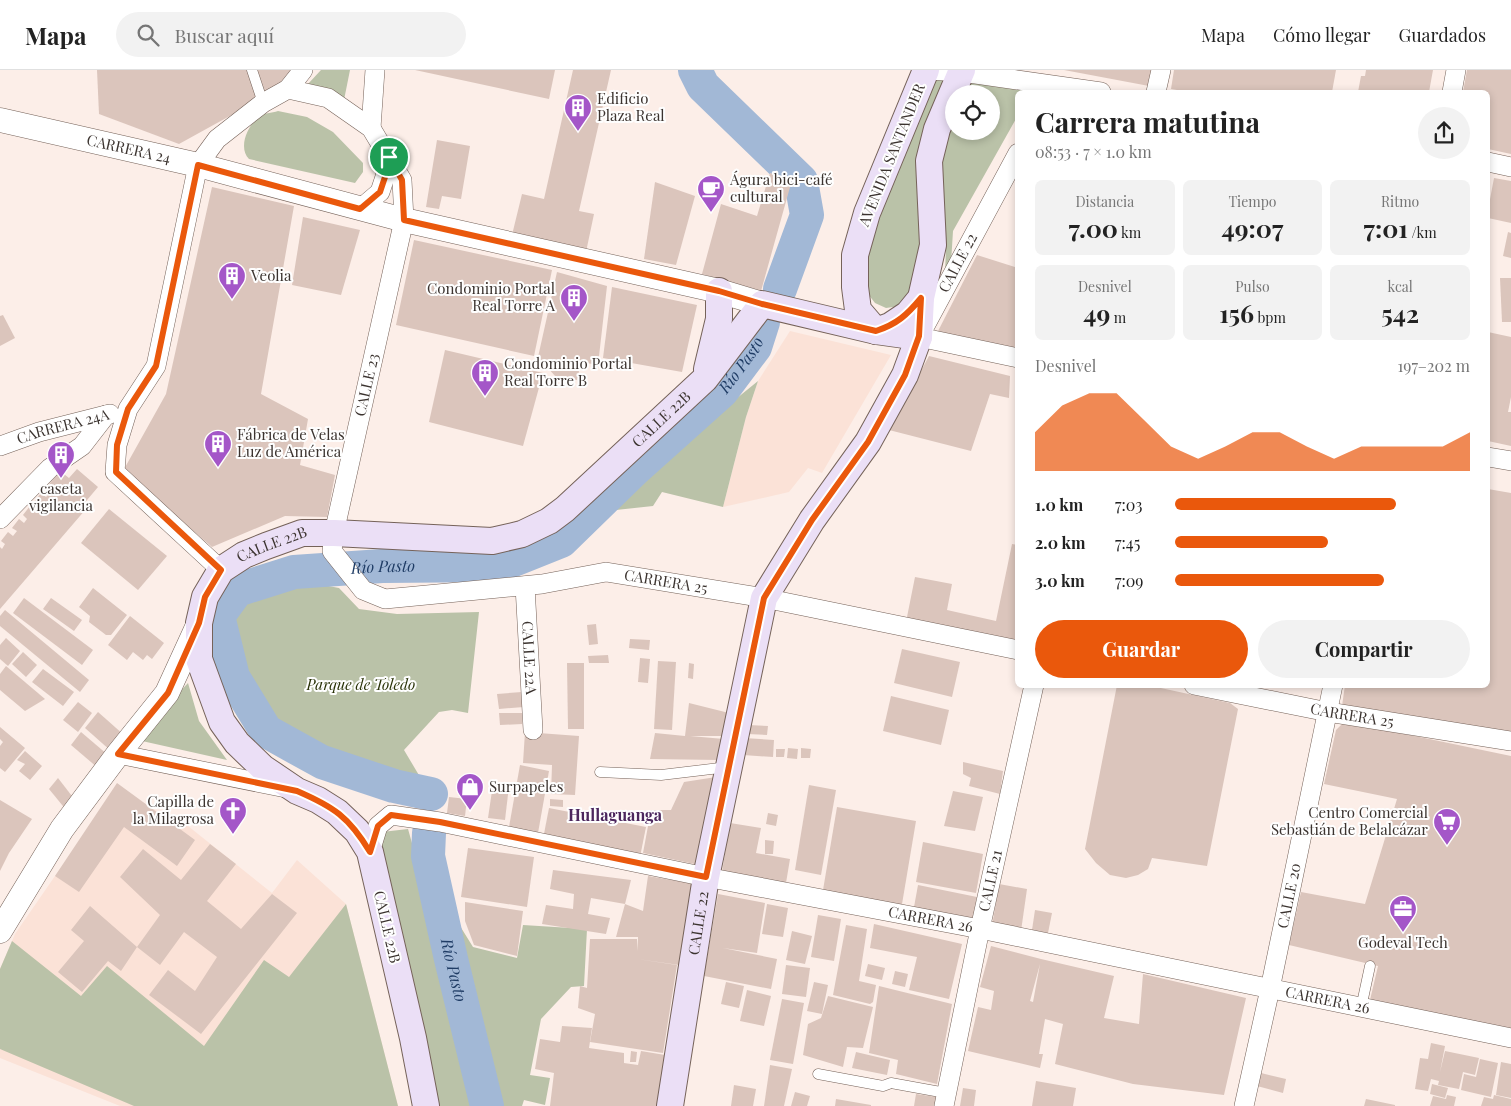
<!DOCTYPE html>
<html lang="es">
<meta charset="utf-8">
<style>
body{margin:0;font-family:"Playfair Display",serif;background:#f2f2f2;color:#222;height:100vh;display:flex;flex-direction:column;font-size:19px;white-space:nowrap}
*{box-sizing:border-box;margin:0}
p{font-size:16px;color:#767676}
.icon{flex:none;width:28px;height:28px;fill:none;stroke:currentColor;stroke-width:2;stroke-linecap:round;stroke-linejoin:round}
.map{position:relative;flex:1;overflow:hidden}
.side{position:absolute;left:1015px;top:20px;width:475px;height:598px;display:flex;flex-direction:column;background:#fff;border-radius:8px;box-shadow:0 2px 8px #0003}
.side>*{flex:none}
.fabs{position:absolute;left:945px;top:15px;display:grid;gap:10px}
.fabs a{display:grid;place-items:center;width:55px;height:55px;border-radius:50%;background:#fff;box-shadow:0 2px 8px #0003;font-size:25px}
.pin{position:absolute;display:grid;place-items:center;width:42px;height:42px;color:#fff;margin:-21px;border:2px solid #fff;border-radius:50%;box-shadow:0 1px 5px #0007}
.round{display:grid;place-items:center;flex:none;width:52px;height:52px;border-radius:26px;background:#f2f2f2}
.overview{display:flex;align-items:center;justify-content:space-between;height:85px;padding:0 20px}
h1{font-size:28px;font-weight:700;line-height:38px}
.metrics{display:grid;grid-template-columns:repeat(3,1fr);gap:8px;height:85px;padding:5px 20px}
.metrics div{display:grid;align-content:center;border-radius:8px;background:#f2f2f2;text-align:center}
.metrics b{font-size:25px;font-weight:700}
.metrics small{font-size:14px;font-weight:400}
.metrics p{font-size:14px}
.chart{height:140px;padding:10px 20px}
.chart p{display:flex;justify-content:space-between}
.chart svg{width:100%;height:90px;margin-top:5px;fill:#ea580c;opacity:.7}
.button{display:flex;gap:10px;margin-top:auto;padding:10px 20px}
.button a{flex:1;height:58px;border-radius:30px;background:#ea580c;color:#fff;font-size:20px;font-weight:700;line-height:58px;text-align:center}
.button a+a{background:#f2f2f2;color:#222}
ul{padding:0 20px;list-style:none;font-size:16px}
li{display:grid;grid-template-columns:80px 60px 1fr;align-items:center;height:38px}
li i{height:12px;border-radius:6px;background:#ea580c}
header{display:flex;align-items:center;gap:30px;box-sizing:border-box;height:70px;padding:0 25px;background:#fff;border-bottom:1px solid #e0e0e0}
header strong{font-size:24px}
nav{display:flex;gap:28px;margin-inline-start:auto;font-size:18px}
.search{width:350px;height:45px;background:#f2f2f2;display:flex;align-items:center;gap:12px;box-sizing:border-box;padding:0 18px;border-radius:28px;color:#767676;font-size:19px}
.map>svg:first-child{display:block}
.built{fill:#fbe2d7}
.green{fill:#bac2a8}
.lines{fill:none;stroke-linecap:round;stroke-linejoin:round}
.river{stroke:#a2b8d6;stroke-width:34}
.building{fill:#dbc5bc;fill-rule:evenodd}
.service-casing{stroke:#756259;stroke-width:11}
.minor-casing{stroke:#756259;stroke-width:20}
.tertiary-casing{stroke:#756259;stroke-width:25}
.secondary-casing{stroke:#756259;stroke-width:28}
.service{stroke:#fff;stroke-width:10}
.minor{stroke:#fff;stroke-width:19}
.tertiary{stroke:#fff;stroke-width:24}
.secondary{stroke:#ebdff6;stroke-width:26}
.route-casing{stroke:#fff;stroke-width:10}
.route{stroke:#ea580c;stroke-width:6}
.labels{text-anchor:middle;stroke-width:4;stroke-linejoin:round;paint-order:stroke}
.poi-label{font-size:15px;fill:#3b332f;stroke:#fefefe;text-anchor:start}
.street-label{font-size:15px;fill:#3b332f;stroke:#fefefe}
.park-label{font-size:15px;font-style:italic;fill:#283106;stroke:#fefefe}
.water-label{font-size:16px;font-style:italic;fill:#1f3c65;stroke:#fefefe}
.neighbourhood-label{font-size:16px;font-weight:bold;fill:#4c275e;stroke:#fefefe}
</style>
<header>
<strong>Mapa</strong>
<div class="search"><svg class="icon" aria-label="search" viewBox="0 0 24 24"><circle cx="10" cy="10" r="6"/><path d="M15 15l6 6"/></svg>Buscar aquí</div>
<nav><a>Mapa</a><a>Cómo llegar</a><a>Guardados</a></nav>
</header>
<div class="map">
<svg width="1511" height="1036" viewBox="0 0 1511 1036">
<rect width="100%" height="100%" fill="#fceee8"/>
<g class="built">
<path d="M790,261L891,285L822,403L808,398L789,422L723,437L746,347L758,311Z"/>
<path d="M116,721L188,756L272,823L297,790L346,834L398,1036H120L0,988V899L15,864L55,806Z"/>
</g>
<g class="green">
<path d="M321,0H350L344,30L326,18L308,14Z"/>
<path d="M949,6L919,209L900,236L886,238L875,233L865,220L864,205L870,175L930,7Z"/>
<path d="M966,8L1043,22H1018L1017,47L953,161L951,193L945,203L946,179L938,92L954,40V61H991V24H960Z"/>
<path d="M278,41L307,47L333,62L363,93V102L355,113L249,89C238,78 247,56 259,47C263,43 272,43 278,41Z"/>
<path d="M758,311L746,347L723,437L662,422L653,436L616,440L699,359Z"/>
<path d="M318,514L339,518L359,539L397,544L479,542L468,643L452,640L439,642L404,680L423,712L411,715L353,696L303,670L270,649L249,621L236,584L230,551L241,532L280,516Z"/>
<path d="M188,613L199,651L227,690L142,671L160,643Z"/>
<path d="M408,759L486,1036H435L377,771L382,762Z"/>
<path d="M346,834L398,1036H134L0,979V899L12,871L81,926L107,896L204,976L264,890L289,907Z"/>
<path d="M523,855L587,859L584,916L571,917L541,949L530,1005L550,1008L545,1035L524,1030L522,1036H501L490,1018L462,910L460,856L473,877L517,888Z"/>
</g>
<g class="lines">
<g class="river">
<path d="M695,0L703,16L801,111L807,145L780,219"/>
<path id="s1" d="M431,724L394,716L322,692L266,661L233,607L218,546L237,520L294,502L382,496L501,495L561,471L635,399L722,321L755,277L763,252"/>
<path id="s2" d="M429,763L428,786L451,889L487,1036"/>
</g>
</g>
<g class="building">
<path d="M97,0H295L284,16L179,74L99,44Z"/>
<path d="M415,0H555L549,29Z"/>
<path d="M573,0H611L579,141L594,144L586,182L512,165L522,124L544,129Z"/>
<path d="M1064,0H1152L1149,16Z"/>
<path d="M1174,0H1336L1332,22H1189L1171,19Z"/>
<path d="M1366,0H1433L1429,22H1358L1361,6H1365Z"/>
<path d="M1467,0H1511V84L1488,79V22H1463Z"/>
<path d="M437,70L470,76L461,129L442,126L439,139L426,137Z"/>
<path d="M770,103L792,110L761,221L702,204L721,134L757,146Z"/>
<path d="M1494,108L1511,111V153L1488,148V140Z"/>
<path d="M655,112L695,126L676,195L644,189Z"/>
<path d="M212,117L294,136L261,324L308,349L300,395L335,405L327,447L285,446L212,477L123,401L166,324Z"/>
<path d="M303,147L360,160L341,225L292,215Z"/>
<path d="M1508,162L1511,163V188L1503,186Z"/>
<path d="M414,170L552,200L534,286L396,255Z"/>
<path d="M977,185L1018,198V282L936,265Z"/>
<path d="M557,202L607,216L598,295L581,292L577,310L556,307L538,287Z"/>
<path d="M1500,208H1511V252H1502Z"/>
<path d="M612,217L697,235L682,302L603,288Z"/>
<path d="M3,245L15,268L0,276V246Z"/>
<path d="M1488,262L1511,267V327L1508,342H1511V376L1488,371Z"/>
<path d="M445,280L543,303L523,376L429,352Z"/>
<path d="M929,286L1010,306L1009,328L990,324L971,381L889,360Z"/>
<path d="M77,399L98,417L82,436L86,439L0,539V477L2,479L5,474L1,471L8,462L13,466L17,461L12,458L19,449L24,453L27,449L23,445L30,436L35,440L39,436L34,432L41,423L46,427L50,423L45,419L60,401L69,408Z"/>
<path d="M1488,419L1511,423V666L1342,636L1345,615H1488L1490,571L1488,570Z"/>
<path d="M109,439L167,486L138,520L81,473Z"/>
<path d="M1012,474L1018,475V574L906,552L915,507L952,514L947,540L996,551Z"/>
<path d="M93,518L127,545L111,565H106L89,552L90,546L79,537Z"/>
<path d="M24,528L93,580L82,595L13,543Z"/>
<path d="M51,528L82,550L74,561L43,539Z"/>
<path d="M5,540L89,610L80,622L0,556V546Z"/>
<path d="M130,546L164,573L152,589L147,585L143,590L133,582L127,590L108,575Z"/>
<path d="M596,554L598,574L589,575L587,555Z"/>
<path d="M6,568L20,581L8,596L0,589V575Z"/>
<path d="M630,569L650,570L649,580L629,578Z"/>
<path d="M902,579L960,592L952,627L894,613Z"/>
<path d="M23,582L37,595L26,607L12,594Z"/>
<path d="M608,585L609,593H589L588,586Z"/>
<path d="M640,588L650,589L648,613L638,612Z"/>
<path d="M658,591L676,592L672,660L654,659Z"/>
<path d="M567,593H584V659H568Z"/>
<path d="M689,593L694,594L693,609L688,608Z"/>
<path d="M6,596L45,629L25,641L0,620V604Z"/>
<path d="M43,599L74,622L63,636L32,612Z"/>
<path d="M1117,615H1147L1230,633L1238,639L1207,796L1152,788L1148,799L1138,805L1126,808L1110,805L1096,793L1085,779Z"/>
<path d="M522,622L524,637L499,639L497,624Z"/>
<path d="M891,626L949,640L941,675L883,661Z"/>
<path d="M78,632L92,643L78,662L63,650Z"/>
<path d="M689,633L729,643L724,666H690L724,669L719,690L650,689L655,663L685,666Z"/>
<path d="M98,642L124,665L111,681L85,658Z"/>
<path d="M499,643H522V654L500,655Z"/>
<path d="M1343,653L1410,665L1511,686V961L1370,930L1378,896L1289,875L1301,822L1365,834L1397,729L1324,714L1336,660Z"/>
<path d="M748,655L768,656L767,665L747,664Z"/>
<path d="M0,657L25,678L5,702L0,698V676L3,672L0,669Z"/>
<path d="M81,662L108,685L98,698L71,675Z"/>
<path d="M525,662L579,666L575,725L551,724L552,695L523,693Z"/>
<path d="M744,668L774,670L773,687L743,685Z"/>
<path d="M788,678L798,679L797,689L787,688Z"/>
<path d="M801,678L811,679L810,688H801Z"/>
<path d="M776,679H785L784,687H776Z"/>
<path d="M25,681L42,696L30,710L19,701L25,694L17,690Z"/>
<path d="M963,692L1003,701L1000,724L969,716L971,708L963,704Z"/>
<path d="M520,695L549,701L538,763L509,757Z"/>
<path d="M716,707L699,795L643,783L651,740H671L684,712Z"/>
<path d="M58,708L75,730L67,741L49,719Z"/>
<path d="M117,713L195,770L177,796L124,757L79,822L55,806Z"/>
<path d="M493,714L509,716L505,750L488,748Z"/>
<path d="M809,715L836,720L821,805L795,800Z"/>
<path d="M953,721L983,727L975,761L944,756Z"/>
<path d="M449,727L467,729L465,746L447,743Z"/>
<path d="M550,729L563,730V737L550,736Z"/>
<path d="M0,730L32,749L9,783L0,801Z"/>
<path d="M837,737L916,751L901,840L822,826Z"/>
<path d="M549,738L646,757L640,787L543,769Z"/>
<path d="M768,743L778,745L776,756L766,754Z"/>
<path d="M730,753L761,758L756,783L790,789L785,819L721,808Z"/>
<path d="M765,770L774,771L773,784H765Z"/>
<path d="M923,772L983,784L976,823L916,812Z"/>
<path d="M210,774L236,794L207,831L241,859L272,824L297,843L201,964L149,925L168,900L195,921L217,887L184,862L160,895L137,877L121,901L108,891L82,922L58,902L84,871L71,860L90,836L137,877L160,845L120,807L143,779L181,810Z"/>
<path d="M468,778L534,787L527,837L461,827Z"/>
<path d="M553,800L631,810L625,834L591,828L588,844L610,848L606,864L542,854L546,835L573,839L574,824L550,819Z"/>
<path d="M648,806L695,814L679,895L637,889L677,895L663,983L590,972L595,944L578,938L580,916L587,918L590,869H637L638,881V867H616L625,834L643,841Z"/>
<path d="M999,814L1027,819L1021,861L992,856Z"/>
<path d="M918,815L977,827L973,849L914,837Z"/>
<path d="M718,824L765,833L757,883L723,878L777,889L771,919L704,906Z"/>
<path d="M465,832L523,841L517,886L474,875L465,851Z"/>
<path d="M767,834L788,838L783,867L762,864Z"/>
<path d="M1035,840L1052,843L1048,863L1032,860Z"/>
<path d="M818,845L841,849L834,891L811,887Z"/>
<path d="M874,854L962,874L949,929L909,920L917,887L870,878Z"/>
<path d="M846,855L867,859L859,911L876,915L873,932L870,934L833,925Z"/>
<path d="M792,861L812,866L805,894L786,890Z"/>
<path d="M991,876L1041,889L1114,906L1104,948L1139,954L1143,904L1246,928L1224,1025L1133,1014L1055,994L1063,954L1045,949L1039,984H1043L1040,998L968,981L978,937L991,940L994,921L980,917ZM1040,894L1033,932L1030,931Z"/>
<path d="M868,894L885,898L882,910L865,906Z"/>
<path d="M786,895L810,898L806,927L782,924Z"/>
<path d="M895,901L908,904L905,917L892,914Z"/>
<path d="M726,912L744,916L739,938L721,934Z"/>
<path d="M814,912L828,915L822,944L807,941Z"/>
<path d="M879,916L952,934L937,1014L896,1004L898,990L869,983Z"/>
<path d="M747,920L771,926L764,956L740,951Z"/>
<path d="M828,926L873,937L863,978L847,977L843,997L803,985L808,954L821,948Z"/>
<path d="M782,929L804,933L793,994L770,990Z"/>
<path d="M562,956L592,958L589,978L624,983V993L638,995L641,981L665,985L657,1036H550L554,1003L535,999L540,969L560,972Z"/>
<path d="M1431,973L1445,976L1440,1002L1445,981L1479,988L1475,1005L1463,1002L1459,1019L1438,1015L1439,1011L1431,1009L1428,1021L1415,1019L1420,988L1428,989Z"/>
<path d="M631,981L637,982L636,992H630Z"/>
<path d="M856,982L890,990L887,1005L852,998Z"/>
<path d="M1480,989L1498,993L1491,1027L1461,1020L1464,1004L1476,1007Z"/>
<path d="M1501,992L1511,994V1028L1496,1025Z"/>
<path d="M770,995L792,999L784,1036H764Z"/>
<path d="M1261,1003L1286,1009L1283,1023L1257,1016Z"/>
<path d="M1036,1011L1076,1018L1073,1036H1032Z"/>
<path d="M1432,1014L1448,1018L1445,1028L1430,1024Z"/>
<path d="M734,1015L756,1019L753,1036H731Z"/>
<path d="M963,1018L976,1020L974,1036H960Z"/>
<path d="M795,1022L810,1026L807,1036H791Z"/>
<path d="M916,1024L937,1027L935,1036H914Z"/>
<path d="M1447,1025L1456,1027L1454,1036H1430L1433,1026L1446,1029Z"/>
<path d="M1494,1025L1511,1029V1036H1481L1484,1027L1493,1029Z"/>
<path d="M836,1029L871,1035V1036H835Z"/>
<path d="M1366,1029L1395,1035V1036H1364Z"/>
</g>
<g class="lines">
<defs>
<g id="service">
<path d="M252,0L263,33"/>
<path d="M600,702L661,705L728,697"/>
<path d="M1361,938L1370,896"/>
<path d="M818,1004L883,1016L891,1013L946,1023"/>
</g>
<g id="minor">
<path d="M928,0L962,2L1101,22"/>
<path d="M288,19L303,0"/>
<path d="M1156,22L1161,0"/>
<path d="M1452,22L1456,0"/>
<path d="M371,58L375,0"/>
<path d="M1018,83L919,267L1018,288"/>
<path d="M1488,92L1511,97"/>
<path d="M360,139L380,122L385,107L389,87"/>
<path id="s3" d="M0,376L39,362L110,344"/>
<path d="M1488,387L1511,391"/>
<path d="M0,449L50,398L82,376L106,345"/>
<path id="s4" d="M221,500L115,402L117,375L128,339L156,296L198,95L217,69L263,33L288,19L328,28L371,58L402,110L404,150L334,463L332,481L363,520L385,529L542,514L606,502L764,528L1018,580"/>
<path id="s5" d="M525,516L533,660"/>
<path id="s6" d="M1194,615L1328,642L1511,671"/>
<path d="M118,684L286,718"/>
<path id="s7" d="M370,782L378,756L391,745L440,752L706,807L980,859L1511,968"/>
<path id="s8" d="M944,1036L980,859L1034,615"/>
<path id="s9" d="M1244,1036L1270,919L1333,615"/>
</g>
<g id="tertiary">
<path id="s10" d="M0,50L198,95L404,150L719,221L762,234"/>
<path d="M0,861L62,759L118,684L167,623L199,553"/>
</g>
<g id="secondary">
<path d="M926,0L867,143L855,185V217L858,240L876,261L890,256L908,244L921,228L933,175L929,91L937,59L962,0"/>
<path d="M707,299L719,249V221"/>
<path id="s11" d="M426,1036L413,968L370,782L357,761L337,742L318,730L297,721L263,698L237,673L222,652L199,589V553L205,527L221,500L244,485L266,476L302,463H334L492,471L522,464L549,451L565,439L705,309L762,234L876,261L919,267"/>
<path id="s12" d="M670,1036L706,807L764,528L812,450L868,372L905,305L919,267L921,228"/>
</g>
</defs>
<use href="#service" class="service-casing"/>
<use href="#minor" class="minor-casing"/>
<use href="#tertiary" class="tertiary-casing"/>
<use href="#secondary" class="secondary-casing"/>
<use href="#service" class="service"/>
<use href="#minor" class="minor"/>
<use href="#tertiary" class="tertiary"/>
<use href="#secondary" class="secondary"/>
</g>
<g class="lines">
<defs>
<path id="route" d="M389,87L402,110L404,150L719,221L762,234L876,261C897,254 907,245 921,228L919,266L905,305L868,372L812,450L764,528L706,807L440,752L391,745L378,756L370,782C349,747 334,737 297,721L118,684L168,623L199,553L205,527L221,500L116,402L117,375L128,339L156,296L198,95L360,139L380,122L385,107Z"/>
</defs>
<use href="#route" class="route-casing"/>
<use href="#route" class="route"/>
</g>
<defs>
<symbol id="building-pin" viewBox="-11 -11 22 30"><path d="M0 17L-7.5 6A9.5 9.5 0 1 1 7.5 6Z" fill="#a456c8" stroke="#fefefe"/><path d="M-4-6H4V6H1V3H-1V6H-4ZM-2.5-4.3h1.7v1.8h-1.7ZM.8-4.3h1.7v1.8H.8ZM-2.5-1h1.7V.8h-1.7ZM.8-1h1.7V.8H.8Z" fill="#fff"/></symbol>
<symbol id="cafe-pin" viewBox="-11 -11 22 30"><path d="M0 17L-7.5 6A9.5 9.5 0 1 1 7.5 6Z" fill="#a456c8" stroke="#fefefe"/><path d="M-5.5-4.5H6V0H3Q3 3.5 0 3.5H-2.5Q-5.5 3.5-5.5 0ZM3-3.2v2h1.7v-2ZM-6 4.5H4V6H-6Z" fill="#fff"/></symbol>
<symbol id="shop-pin" viewBox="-11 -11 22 30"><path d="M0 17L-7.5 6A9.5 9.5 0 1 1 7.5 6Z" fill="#a456c8" stroke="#fefefe"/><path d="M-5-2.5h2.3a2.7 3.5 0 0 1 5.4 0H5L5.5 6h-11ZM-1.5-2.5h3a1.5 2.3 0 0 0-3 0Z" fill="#fff"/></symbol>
<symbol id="church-pin" viewBox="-11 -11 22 30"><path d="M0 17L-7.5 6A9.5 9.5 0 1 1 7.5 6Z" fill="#a456c8" stroke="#fefefe"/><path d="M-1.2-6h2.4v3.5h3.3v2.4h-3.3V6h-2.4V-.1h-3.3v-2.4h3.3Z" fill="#fff"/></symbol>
<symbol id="supermarket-pin" viewBox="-11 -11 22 30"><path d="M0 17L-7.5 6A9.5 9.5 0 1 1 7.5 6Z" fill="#a456c8" stroke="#fefefe"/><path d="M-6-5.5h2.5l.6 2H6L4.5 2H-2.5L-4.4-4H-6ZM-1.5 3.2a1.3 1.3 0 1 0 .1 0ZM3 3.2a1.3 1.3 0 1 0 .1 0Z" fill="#fff"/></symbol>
<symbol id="office-pin" viewBox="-11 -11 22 30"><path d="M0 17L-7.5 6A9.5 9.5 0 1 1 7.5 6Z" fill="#a456c8" stroke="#fefefe"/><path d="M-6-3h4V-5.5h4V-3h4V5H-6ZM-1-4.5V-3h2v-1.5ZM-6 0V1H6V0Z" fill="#fff"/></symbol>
</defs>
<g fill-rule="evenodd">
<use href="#building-pin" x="562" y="22" width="32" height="43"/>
<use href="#cafe-pin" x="695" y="103" width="32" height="43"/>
<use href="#building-pin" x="216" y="190" width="32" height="43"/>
<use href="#building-pin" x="558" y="212" width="32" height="43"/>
<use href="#building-pin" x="469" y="287" width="32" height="43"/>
<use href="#building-pin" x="202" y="358" width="32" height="43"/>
<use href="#building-pin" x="45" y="369" width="32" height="43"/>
<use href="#shop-pin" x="454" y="701" width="32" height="43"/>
<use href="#church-pin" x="217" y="725" width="32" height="43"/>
<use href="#supermarket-pin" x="1431" y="736" width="32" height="43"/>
<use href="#office-pin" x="1387" y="823" width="32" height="43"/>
</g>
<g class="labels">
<g class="poi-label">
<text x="597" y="34">Edificio<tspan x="597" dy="17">Plaza Real</tspan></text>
<text x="730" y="115">Águra bici-café<tspan x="730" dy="17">cultural</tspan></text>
<text x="251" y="211">Veolia</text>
<text x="555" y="224" text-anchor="end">Condominio Portal<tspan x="555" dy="17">Real Torre A</tspan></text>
<text x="504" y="299">Condominio Portal<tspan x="504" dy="17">Real Torre B</tspan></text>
<text x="237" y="370">Fábrica de Velas<tspan x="237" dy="17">Luz de América</tspan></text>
<text x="61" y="424" text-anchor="middle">caseta<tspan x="61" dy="17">vigilancia</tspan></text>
<text x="489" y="722">Surpapeles</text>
<text x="214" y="737" text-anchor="end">Capilla de<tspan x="214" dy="17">la Milagrosa</tspan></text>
<text x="1428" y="748" text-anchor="end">Centro Comercial<tspan x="1428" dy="17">Sebastián de Belalcázar</tspan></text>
<text x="1403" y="878" text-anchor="middle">Godeval Tech</text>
</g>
<g class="street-label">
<text dy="5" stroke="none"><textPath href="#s10" startOffset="132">CARRERA 24</textPath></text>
<text transform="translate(892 85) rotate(-68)" y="5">AVENIDA SANTANDER</text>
<text transform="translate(958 193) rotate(-62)" y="5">CALLE 22</text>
<text transform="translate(367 315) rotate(-77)" y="5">CALLE 23</text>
<text dy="5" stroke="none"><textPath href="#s11" startOffset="1114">CALLE 22B</textPath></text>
<text dy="5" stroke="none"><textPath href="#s3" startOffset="66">CARRERA 24A</textPath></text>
<text dy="5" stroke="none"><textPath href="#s11" startOffset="679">CALLE 22B</textPath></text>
<text dy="5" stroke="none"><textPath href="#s4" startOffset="1475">CARRERA 25</textPath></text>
<text dy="5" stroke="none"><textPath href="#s5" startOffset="72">CALLE 22A</textPath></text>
<text dy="5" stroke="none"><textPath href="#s6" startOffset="161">CARRERA 25</textPath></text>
<text dy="5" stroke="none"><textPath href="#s8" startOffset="230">CALLE 21</textPath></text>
<text dy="5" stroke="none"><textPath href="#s9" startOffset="215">CALLE 20</textPath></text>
<text dy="5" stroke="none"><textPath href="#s7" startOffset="594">CARRERA 26</textPath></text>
<text dy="5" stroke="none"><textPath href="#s12" startOffset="185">CALLE 22</textPath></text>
<text transform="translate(387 857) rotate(77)" y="5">CALLE 22B</text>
<text dy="5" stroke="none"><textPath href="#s7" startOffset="999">CARRERA 26</textPath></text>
</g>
<g class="park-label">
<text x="361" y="620">Parque de Toledo</text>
</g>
<g class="water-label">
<text dy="6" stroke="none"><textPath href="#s1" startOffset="920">Río Pasto</textPath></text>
<text dy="6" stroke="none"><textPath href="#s1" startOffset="485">Río Pasto</textPath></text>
<text dy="6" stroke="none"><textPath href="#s2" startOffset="140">Río Pasto</textPath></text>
</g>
<g class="neighbourhood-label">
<text x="615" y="751">Hullaguanga</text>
</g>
</g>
</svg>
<div class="fabs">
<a><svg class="icon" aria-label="locate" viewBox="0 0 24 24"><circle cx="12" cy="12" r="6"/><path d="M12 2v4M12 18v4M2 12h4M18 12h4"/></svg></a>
</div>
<div class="pin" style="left:389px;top:87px;background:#1e9e55"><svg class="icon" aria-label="arrive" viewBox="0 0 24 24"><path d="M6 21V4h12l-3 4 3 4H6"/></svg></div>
<section class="side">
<div class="overview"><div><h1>Carrera matutina</h1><p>08:53 · 7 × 1.0 km</p></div><a class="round"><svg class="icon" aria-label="share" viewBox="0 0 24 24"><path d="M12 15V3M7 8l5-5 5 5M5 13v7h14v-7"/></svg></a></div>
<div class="metrics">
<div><p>Distancia</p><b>7.00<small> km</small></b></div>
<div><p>Tiempo</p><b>49:07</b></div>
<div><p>Ritmo</p><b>7:01<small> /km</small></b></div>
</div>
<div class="metrics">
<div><p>Desnivel</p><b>49<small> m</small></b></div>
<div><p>Pulso</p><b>156<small> bpm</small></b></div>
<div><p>kcal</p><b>542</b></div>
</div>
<div class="chart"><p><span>Desnivel</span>197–202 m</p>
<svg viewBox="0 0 160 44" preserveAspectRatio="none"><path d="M0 44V25L10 12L20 6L30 6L40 19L50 32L60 38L70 32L80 25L90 25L100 32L110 38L120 32L130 32L140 32L150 32L160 25V44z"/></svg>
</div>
<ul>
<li><b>1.0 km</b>7:03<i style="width:75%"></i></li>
<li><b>2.0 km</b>7:45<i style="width:52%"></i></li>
<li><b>3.0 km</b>7:09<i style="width:71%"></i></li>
</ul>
<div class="button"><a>Guardar</a><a>Compartir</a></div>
</section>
</div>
